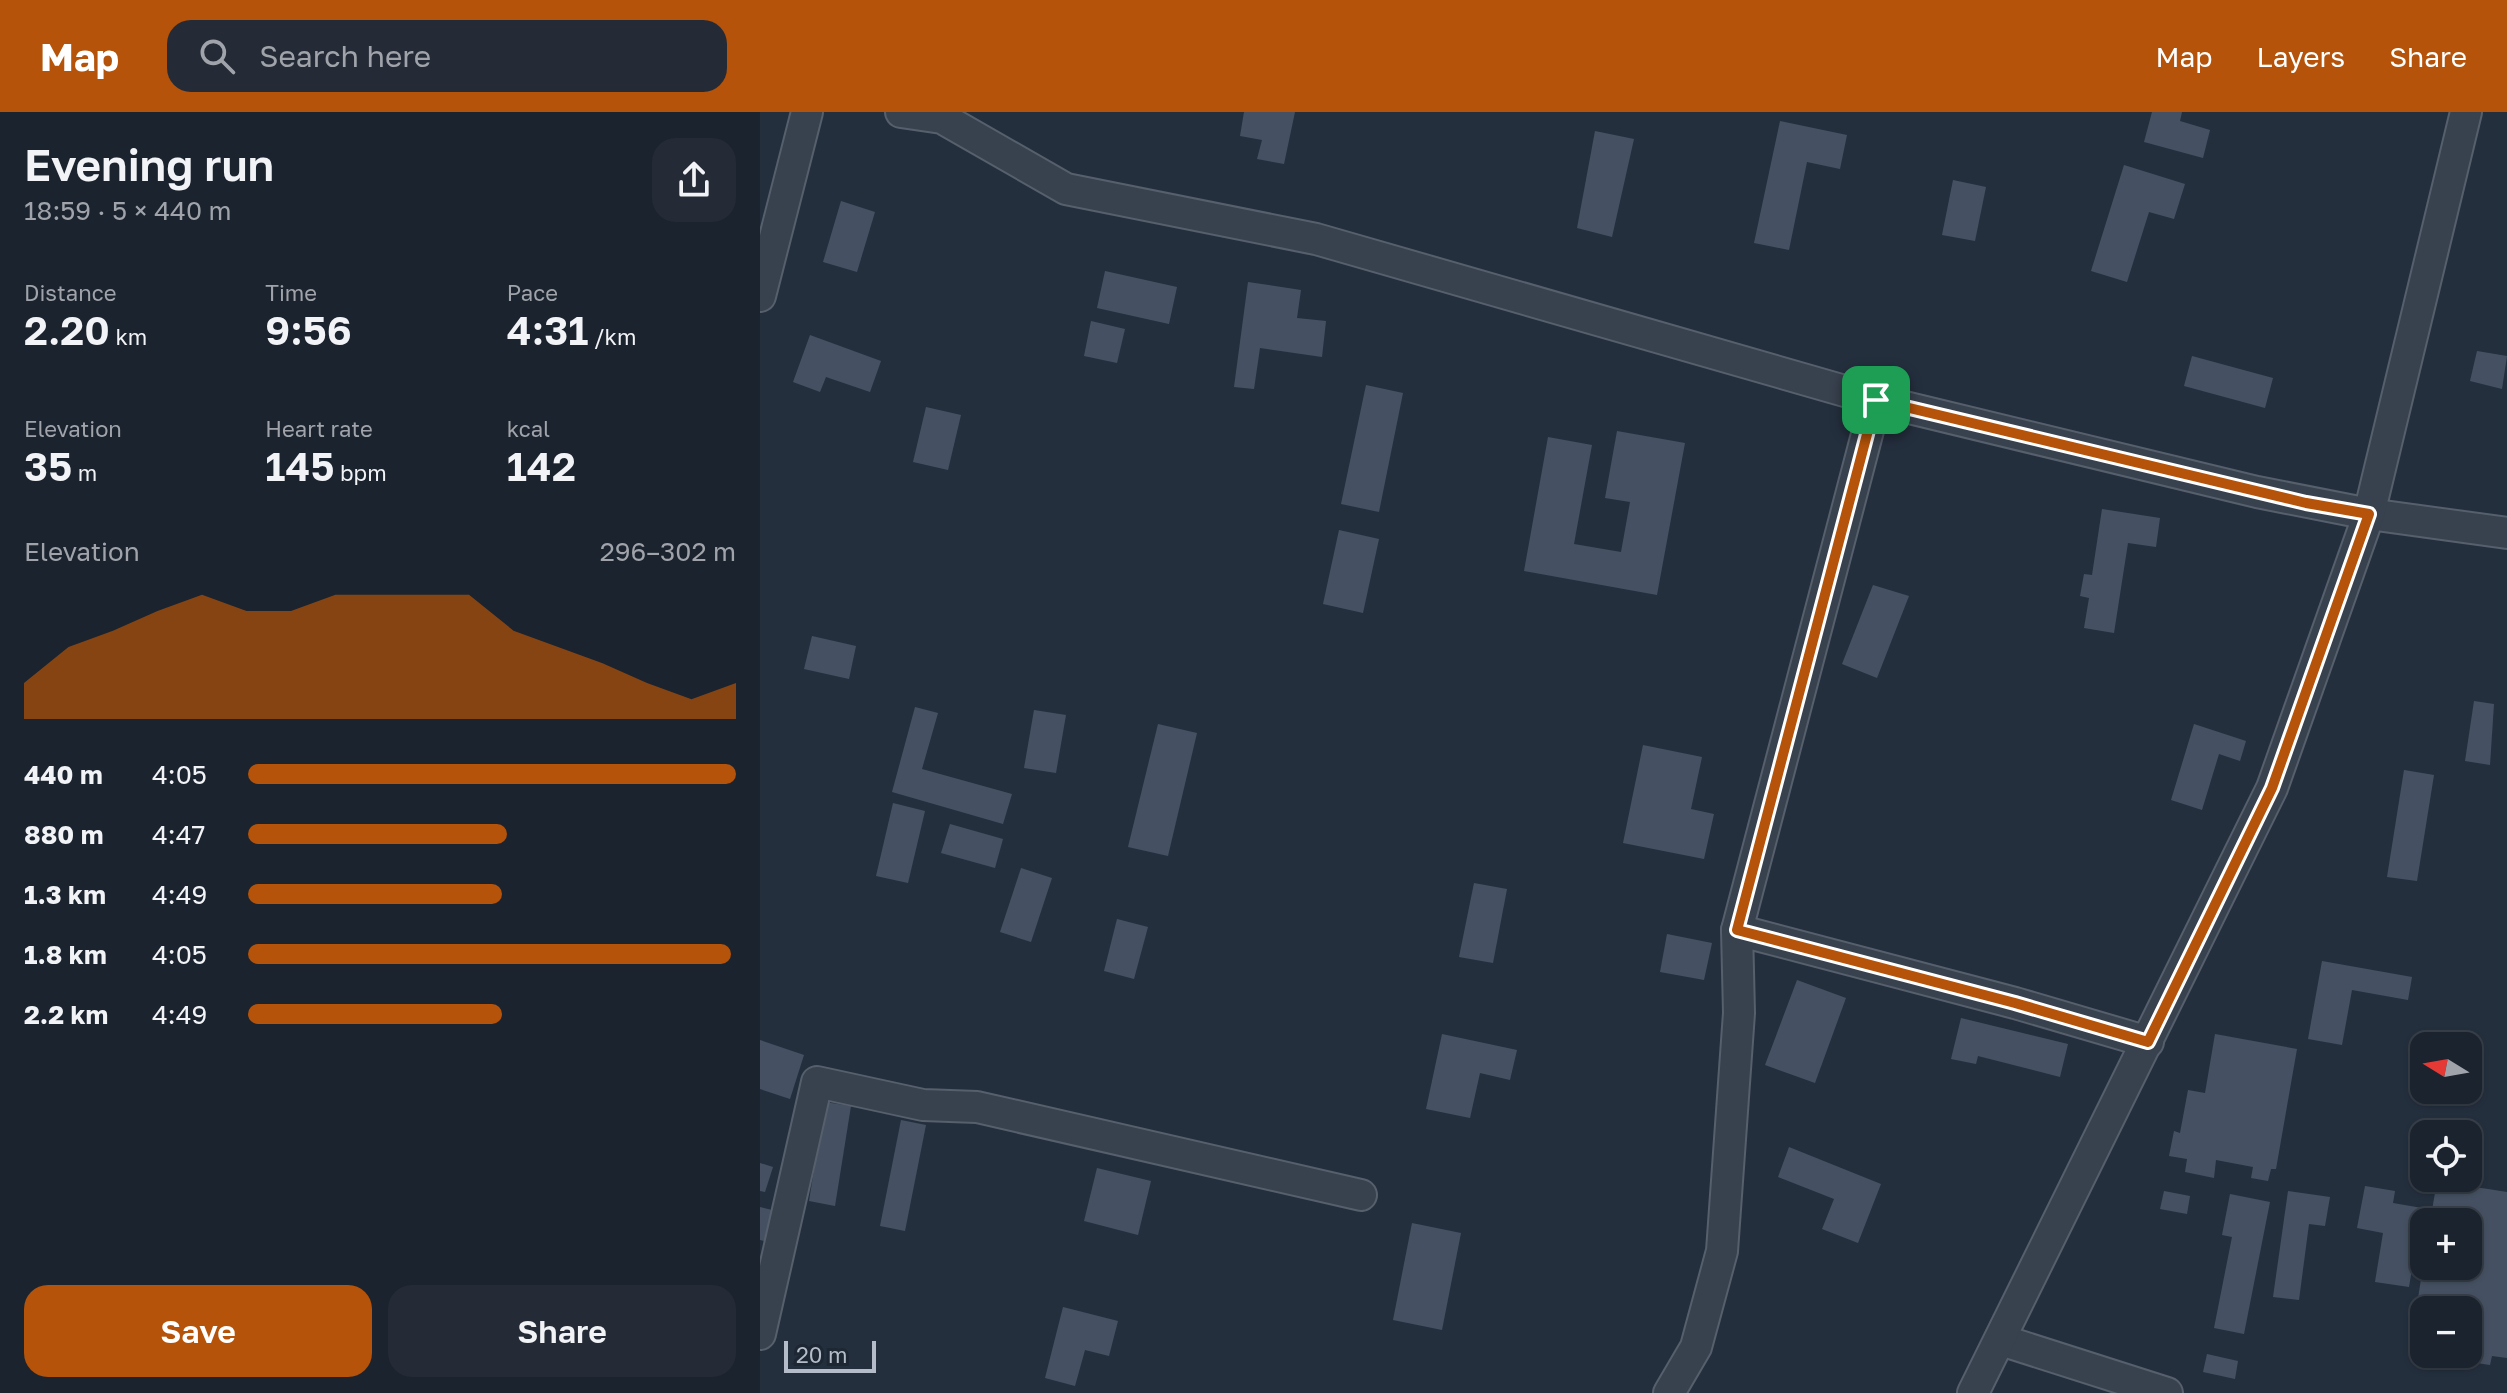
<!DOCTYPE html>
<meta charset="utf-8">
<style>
body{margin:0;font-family:"Golos Text",sans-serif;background:#242b36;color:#f1f3f6;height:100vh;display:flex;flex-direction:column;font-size:30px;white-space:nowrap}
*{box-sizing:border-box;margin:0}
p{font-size:26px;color:#a0a4aa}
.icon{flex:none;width:44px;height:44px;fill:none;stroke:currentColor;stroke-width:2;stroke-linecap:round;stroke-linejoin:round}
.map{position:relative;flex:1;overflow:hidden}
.panel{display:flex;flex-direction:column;background:#1b232e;width:760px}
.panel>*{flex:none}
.needle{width:52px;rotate:281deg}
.controls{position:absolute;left:1650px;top:920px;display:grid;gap:16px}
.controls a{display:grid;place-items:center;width:72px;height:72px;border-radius:16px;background:#1b232e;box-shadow:0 2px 6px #0004,0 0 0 2px #39404a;font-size:40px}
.scale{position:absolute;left:24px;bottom:20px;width:92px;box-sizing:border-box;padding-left:8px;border:4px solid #b4bcc9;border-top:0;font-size:22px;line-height:28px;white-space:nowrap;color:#b4bcc9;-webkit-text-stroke:6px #1d2633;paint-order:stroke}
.pin{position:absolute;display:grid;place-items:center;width:68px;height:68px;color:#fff;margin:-34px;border-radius:16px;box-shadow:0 4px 12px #0006}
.round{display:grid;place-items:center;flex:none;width:84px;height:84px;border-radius:24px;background:#242b36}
.overview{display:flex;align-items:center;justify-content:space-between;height:136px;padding:0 24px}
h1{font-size:44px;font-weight:600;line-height:60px}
.figures{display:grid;grid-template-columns:repeat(3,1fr);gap:12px;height:136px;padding:8px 24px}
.figures div{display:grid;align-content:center}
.figures b{font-size:40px;font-weight:600}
.figures small{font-size:22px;font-weight:400}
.figures p{font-size:22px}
.chart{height:224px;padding:16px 24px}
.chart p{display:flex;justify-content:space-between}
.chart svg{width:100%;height:144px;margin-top:8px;fill:#b45309;opacity:.7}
.primary-button{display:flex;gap:16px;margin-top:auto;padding:16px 24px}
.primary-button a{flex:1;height:92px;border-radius:24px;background:#b45309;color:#fff;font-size:32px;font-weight:600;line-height:92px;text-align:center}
.primary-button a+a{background:#242b36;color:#f1f3f6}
ul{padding:0 24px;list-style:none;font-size:26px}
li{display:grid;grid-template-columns:128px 96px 1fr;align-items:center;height:60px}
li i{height:20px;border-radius:10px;background:#b45309}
header{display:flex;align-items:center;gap:48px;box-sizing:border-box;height:112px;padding:0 40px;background:#b45309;color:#fff}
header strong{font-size:38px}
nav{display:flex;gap:44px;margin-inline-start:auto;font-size:28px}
.search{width:560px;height:72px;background:#242b36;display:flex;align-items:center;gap:20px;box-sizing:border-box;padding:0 28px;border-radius:24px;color:#a0a4aa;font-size:30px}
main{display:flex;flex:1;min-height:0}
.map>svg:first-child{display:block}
.building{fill:#455162}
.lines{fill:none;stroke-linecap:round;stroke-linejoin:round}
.minor-casing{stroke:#565f6c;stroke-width:34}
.minor{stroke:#38414e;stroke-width:30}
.route-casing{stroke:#fff;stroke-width:16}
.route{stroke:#b45309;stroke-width:10}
</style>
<header>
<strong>Map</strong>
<div class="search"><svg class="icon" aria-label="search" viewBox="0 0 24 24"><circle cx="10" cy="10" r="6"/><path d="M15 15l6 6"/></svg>Search here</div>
<nav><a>Map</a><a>Layers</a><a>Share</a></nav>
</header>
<main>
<section class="panel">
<div class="overview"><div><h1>Evening run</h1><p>18:59 · 5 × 440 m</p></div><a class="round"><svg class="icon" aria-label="share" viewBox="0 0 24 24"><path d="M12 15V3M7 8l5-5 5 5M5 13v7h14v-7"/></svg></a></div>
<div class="figures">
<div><p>Distance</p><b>2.20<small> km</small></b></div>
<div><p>Time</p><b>9:56</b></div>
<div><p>Pace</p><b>4:31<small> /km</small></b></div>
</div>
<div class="figures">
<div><p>Elevation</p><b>35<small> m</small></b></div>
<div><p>Heart rate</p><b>145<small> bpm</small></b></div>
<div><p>kcal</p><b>142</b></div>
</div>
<div class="chart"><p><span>Elevation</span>296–302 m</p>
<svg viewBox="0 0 160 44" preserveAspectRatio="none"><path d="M0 44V33L10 22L20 17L30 11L40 6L50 11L60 11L70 6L80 6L90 6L100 6L110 17L120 22L130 27L140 33L150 38L160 33V44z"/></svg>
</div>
<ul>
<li><b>440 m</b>4:05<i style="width:100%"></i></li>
<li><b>880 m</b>4:47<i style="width:53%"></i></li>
<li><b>1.3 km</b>4:49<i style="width:52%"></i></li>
<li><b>1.8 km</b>4:05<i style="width:99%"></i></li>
<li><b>2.2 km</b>4:49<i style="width:52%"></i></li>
</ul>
<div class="primary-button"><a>Save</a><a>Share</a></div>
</section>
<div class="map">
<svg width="1747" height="1281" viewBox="0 0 1747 1281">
<rect width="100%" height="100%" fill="#242f3e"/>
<g class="building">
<path d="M484,0H535L524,52L497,47L502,28L480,24Z"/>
<path d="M1392,0H1422L1420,9L1450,18L1443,46L1384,30Z"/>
<path d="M1020,9L1087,23L1080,57L1047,50L1029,138L994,131Z"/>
<path d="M835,19L874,27L852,125L817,116Z"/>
<path d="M1364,53L1425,72L1414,107L1389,100L1367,170L1331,159Z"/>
<path d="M1193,68L1226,75L1215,129L1182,123Z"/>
<path d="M81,89L115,100L97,160L63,150Z"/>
<path d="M345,159L417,175L409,212L337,196Z"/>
<path d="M488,170L541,178L537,206L566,209L562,245L500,236L494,277L474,275Z"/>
<path d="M331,209L365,217L357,251L324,244Z"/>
<path d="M50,223L121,249L110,280L66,265L60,280L33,270Z"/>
<path d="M1717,239L1747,244L1742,277L1710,269Z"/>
<path d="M1432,244L1513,266L1505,296L1424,274Z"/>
<path d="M606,273L643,281L619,400L581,392Z"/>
<path d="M166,295L201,303L188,358L153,350Z"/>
<path d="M857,319L925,331L897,483L764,459L788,325L832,333L814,432L861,440L870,390L845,386Z"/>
<path d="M1342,397L1400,406L1396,435L1368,431L1354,521L1324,516L1329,486L1320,484L1324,462L1332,463Z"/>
<path d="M579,418L619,427L603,501L563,492Z"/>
<path d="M1113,473L1149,484L1117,566L1082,552Z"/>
<path d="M52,524L96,534L89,567L44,557Z"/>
<path d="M1714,589L1734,592L1730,653L1705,649Z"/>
<path d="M155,595L178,601L162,657L252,682L243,712L132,680Z"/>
<path d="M274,598L306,603L296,661L264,656Z"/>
<path d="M398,612L437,621L408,744L368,735Z"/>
<path d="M1434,612L1486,629L1480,649L1459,642L1442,698L1411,688Z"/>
<path d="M883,633L942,645L931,697L954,702L944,747L863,731Z"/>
<path d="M1644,658L1674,663L1657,769L1627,765Z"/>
<path d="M133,691L165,699L148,771L116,764Z"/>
<path d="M190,712L243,727L235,756L181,741Z"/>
<path d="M261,756L292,766L271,830L240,820Z"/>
<path d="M714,771L747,777L733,851L699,845Z"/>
<path d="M357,807L388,815L374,867L344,859Z"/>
<path d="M907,822L952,831L944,868L900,860Z"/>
<path d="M1562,849L1652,865L1648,888L1592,878L1582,933L1548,927Z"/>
<path d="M1037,868L1086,886L1055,971L1005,953Z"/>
<path d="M1201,906L1308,932L1300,965L1218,944L1216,952L1191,947Z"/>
<path d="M682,922L757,938L750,968L720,961L710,1006L666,997Z"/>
<path d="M1455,922L1537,937L1516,1057H1511L1508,1069L1491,1066L1493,1055L1456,1048L1454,1066L1425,1060L1427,1047L1409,1044L1414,1019L1420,1021L1428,978L1445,981Z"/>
<path d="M0,928L44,943L30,987L0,977Z"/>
<path d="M65,990L91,994L75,1094L49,1089Z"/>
<path d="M141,1008L166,1013L145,1119L120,1114Z"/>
<path d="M1029,1035L1121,1072L1098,1131L1062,1117L1074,1087L1018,1065Z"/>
<path d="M0,1051L13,1055L5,1080L0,1079Z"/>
<path d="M337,1056L391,1069L378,1123L324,1109Z"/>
<path d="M1677,1069L1747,1080V1246L1732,1244L1730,1253L1676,1245L1677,1242H1708V1198H1664V1235L1651,1232L1663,1154H1708V1110H1670Z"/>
<path d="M1605,1074L1635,1079L1633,1091L1662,1096L1649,1175L1615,1170L1623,1121L1597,1116Z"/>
<path d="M1404,1079L1430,1084L1427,1102L1400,1097Z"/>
<path d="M1528,1079L1570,1085L1565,1114L1549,1112L1539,1188L1513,1185Z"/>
<path d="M1470,1082L1510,1090L1484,1222L1454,1216L1472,1125L1462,1123Z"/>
<path d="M0,1095L16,1099L9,1130L0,1128Z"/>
<path d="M652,1111L701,1121L682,1218L633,1208Z"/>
<path d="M303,1195L358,1209L349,1244L325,1238L315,1274L285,1266Z"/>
<path d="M1447,1242L1478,1249L1475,1267L1443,1260Z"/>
</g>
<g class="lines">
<defs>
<g id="minor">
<path d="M141,0L182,6L306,77L556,127L1116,288L1497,380L1609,402L1747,421"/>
<path d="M0,184L47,0"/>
<path d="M977,818L1255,891L1388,930"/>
<path d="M0,1222L57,970L163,993L217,995L601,1083"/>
<path d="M1241,1228L1407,1281"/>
<path d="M909,1281L936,1235L962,1139L979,901L977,818L1116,288"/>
<path d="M1213,1281L1512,676L1609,402L1706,0"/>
</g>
</defs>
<use href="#minor" class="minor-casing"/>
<use href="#minor" class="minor"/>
</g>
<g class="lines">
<defs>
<path id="route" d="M1116,288L1546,391L1609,402L1512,676L1388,930L1255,891L977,818Z"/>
</defs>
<use href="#route" class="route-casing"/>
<use href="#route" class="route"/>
</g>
</svg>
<div class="controls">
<a><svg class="needle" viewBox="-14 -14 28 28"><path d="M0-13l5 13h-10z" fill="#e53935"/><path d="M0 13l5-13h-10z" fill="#a0a4aa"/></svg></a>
<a><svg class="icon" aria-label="locate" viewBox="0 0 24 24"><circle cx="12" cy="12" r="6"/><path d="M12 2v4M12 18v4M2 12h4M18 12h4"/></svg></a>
<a>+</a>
<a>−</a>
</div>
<div class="scale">20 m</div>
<div class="pin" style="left:1116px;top:288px;background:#1e9e55"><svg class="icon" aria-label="arrive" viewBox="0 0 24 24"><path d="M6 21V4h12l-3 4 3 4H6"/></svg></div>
</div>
</main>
